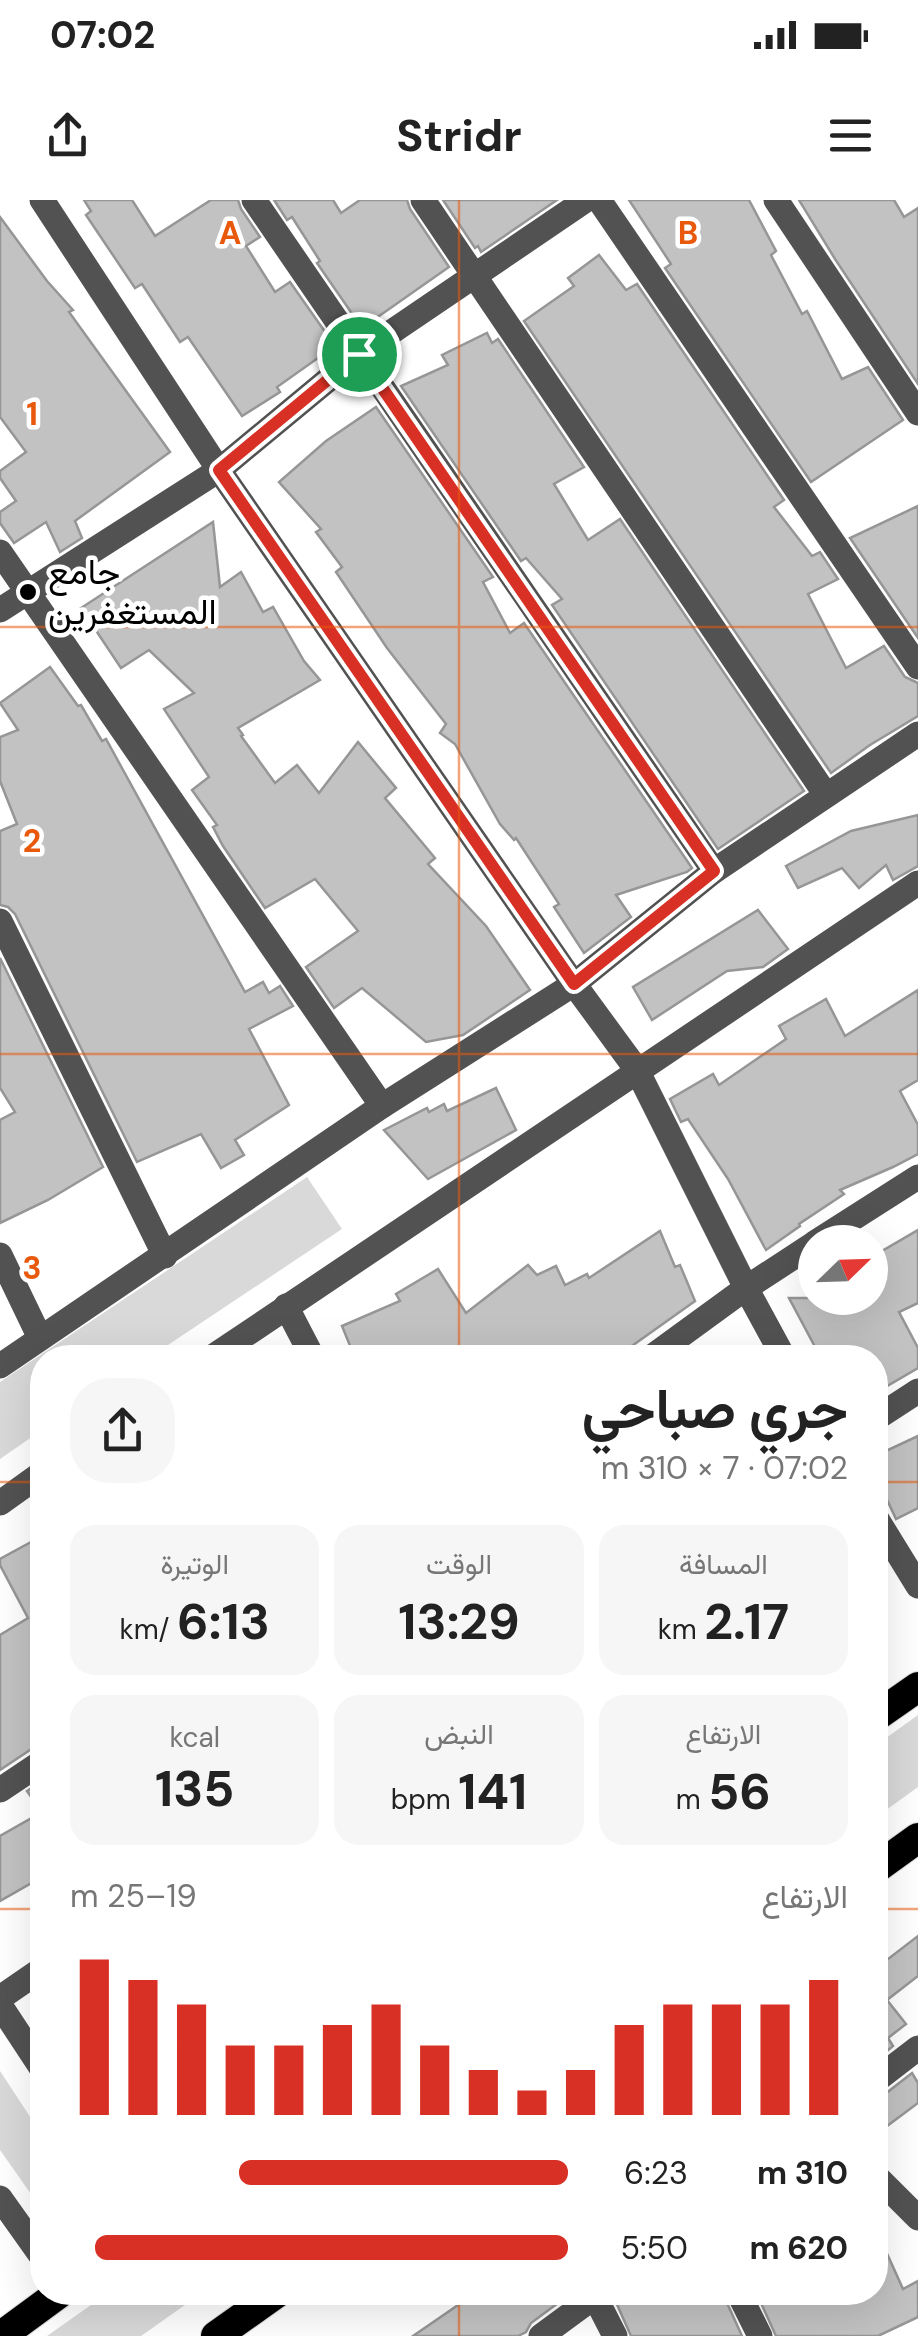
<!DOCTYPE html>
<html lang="ar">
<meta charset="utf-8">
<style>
body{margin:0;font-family:"DM Sans",Vazirmatn,sans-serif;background:#f6f6f6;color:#222;direction:rtl;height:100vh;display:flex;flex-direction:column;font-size:38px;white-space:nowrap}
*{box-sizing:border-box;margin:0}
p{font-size:32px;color:#767676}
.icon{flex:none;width:55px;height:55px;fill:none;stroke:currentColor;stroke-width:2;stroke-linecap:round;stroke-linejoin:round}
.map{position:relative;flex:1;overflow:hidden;direction:ltr}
.panel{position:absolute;left:30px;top:1145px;width:858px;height:960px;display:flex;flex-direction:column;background:#fff;border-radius:40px;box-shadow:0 10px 40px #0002;direction:rtl}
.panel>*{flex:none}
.needle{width:65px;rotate:67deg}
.buttons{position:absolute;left:798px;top:1025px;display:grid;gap:20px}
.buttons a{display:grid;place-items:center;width:90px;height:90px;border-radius:50%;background:#fff;box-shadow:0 10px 40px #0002;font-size:50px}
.pin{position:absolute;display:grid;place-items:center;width:85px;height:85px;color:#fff;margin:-42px;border:5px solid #fff;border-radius:50%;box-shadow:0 2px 10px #0007}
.round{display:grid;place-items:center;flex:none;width:105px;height:105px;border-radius:40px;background:#f6f6f6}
.overview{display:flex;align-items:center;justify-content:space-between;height:170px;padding:0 40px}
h1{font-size:55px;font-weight:700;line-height:75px}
.figures{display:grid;grid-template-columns:repeat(3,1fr);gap:15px;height:170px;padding:10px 40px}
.figures div{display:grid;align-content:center;border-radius:25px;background:#f6f6f6;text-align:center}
.figures b{font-size:50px;font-weight:700}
.figures small{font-size:28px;font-weight:400}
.figures p{font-size:28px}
.chart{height:280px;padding:20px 40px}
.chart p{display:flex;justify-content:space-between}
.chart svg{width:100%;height:180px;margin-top:10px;stroke:#d93025;stroke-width:6}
ul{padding:0 40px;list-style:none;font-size:32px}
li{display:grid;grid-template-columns:160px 120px 1fr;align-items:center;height:75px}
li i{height:25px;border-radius:12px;background:#d93025}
.status{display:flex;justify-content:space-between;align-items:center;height:70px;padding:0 50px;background:#fff;direction:ltr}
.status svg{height:28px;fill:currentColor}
header{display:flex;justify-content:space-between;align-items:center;height:130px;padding:0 40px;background:#fff;font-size:45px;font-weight:700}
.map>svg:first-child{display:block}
.green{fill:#d9d9d9}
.building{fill:#c2c2c2;stroke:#969696;stroke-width:2.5}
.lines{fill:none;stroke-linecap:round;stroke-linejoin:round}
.highway-casing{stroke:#dbdbdb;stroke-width:32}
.minor{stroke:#525252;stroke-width:25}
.highway{stroke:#000;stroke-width:30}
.route-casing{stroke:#fff;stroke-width:20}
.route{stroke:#d93025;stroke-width:12}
.grid{fill:none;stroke:#e8590c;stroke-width:2.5;stroke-opacity:0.55}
.poi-dot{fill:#000;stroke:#fff;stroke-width:4}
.labels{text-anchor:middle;stroke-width:9;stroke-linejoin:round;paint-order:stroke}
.poi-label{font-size:35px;fill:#000;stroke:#fff;text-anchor:start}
.grid-label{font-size:32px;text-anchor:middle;font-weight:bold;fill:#e8590c;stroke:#fff;stroke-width:9;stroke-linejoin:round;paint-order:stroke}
</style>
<div class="status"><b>07:02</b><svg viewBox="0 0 49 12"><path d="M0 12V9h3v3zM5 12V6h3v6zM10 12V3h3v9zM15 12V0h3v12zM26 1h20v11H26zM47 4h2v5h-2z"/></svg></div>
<header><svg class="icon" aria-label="menu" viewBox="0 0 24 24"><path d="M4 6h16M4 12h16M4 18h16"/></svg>Stridr<svg class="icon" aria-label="share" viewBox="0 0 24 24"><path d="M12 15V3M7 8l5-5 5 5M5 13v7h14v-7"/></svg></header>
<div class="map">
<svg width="918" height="2136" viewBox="0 0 918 2136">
<rect width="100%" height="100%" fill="#fff"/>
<g class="green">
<path d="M307,977L342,1029L150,1157L42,1158V1230L0,1259V1182Z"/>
<path d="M918,1515V1587L875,1618V1546Z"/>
<path d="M0,1871L42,1935V1986L31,1994L0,1950Z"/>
<path d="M108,2093V2092L202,2093L141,2136H47Z"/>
</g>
<g class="building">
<path d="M84,0H132L155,36L211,0H238L241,9L260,37L246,46L275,92L290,82L335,146L277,187L280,192L242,216L188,137L180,142L142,84L135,88L86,15L91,11Z"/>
<path d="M274,0H333L341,13L360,0H407L410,9L449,67L362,128L317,63L320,61L292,17L287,20Z"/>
<path d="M443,0H557L481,52L478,46L475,48Z"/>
<path d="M629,0H749L776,51L771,55L802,114L807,111L842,179L868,167L903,220L811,282L665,68L671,64Z"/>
<path d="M799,0H894L904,17L918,8V184L835,59Z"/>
<path d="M0,17L47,81L73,110L69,112L170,252L75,321L82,338L60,352L46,322L14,343L0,323V312L16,301L0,278V271L26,252L0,217Z"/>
<path d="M599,55L626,90L637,84L784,300L774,307L812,356L820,352L838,379L808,394L846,468L884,446L905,477L918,483V516L870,545L831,573L524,121L574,86L568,78Z"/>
<path d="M487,133L492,143L498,139L584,267L554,284L588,340L620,319L804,591L718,649L552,405L562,399L526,358L521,361L401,186L448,165L442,155Z"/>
<path d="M376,207L493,377L483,382L510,433L524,423L692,668L687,672L616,695L631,717L584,753L554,707L559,704L516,638L514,640L500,624L455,544L440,533L446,524L387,448L336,372L342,367L316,332L321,329L279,282L326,241Z"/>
<path d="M918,306V438L850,338Z"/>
<path d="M213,322L220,387L241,372L263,412L273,407L304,461L320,480L238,528L243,535L241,536L275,583L297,565L319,593L358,542L396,588L385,598L435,658L428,664L486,726L530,790L463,835L426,842L362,788L334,808L306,767L358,731L315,679L265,708L223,646L213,627L217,625L192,590L209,577L164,509L194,493L149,450L121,468L81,408Z"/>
<path d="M50,467L78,506L81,505L102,541L106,539L245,792L263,782L269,793L280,786L293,806L249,829L289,905L235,940L244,955L221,968L201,934L137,962L15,714L8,707L0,705V631L17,624L0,581V537L18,530L0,503Z"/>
<path d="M918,615V666L893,680L886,665L859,688L842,668L798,688L786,666L851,631Z"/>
<path d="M758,710L788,749L763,767L727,771L652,820L633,787Z"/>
<path d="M0,758L103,967L48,1000L0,1023V920L15,912L0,888Z"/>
<path d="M918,790V880L900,891L918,925V954L893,967L840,990L844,994L799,1024L800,1026L766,1050L728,979L688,919L681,922L670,899L713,874L719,885L786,839L779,826L826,799L845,836Z"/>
<path d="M496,888L516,930L428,979L384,930L427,908L429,912L444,904L447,911Z"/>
<path d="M918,1030V1103L899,1112L918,1148V1168L875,1193V1158H821L789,1098H870V1058Z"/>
<path d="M660,1031L675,1067L680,1065L695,1101L615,1158H355L342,1126L400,1101L396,1094L438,1069L466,1113L528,1065L537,1075L556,1066L565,1085L587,1074L589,1078Z"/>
<path d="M918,1236V1308L896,1319L875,1274V1256Z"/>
<path d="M42,1336V1546L33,1548L0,1570V1435L28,1418L0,1365V1359Z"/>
<path d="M42,1581V1677L0,1701V1636L42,1612L27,1591Z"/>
<path d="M918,1736V1776L887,1800L906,1824L888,1838L893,1846L875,1861V1769Z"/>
<path d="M912,1873L918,1883V1903L875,1935V1897L885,1894Z"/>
<path d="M875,2027L903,2089L918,2081V2117L878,2136H776L756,2092H875Z"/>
<path d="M477,2092H573L531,2123L526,2132L518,2136H413Z"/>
<path d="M617,2092H722L742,2136H631L615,2100Z"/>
</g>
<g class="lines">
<defs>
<g id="highway">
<path d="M875,1517L918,1487"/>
<path d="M875,1669L918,1638"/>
<path d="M1,2136L61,2092"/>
<path d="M216,2136L278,2092"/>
</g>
</defs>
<use href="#highway" class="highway-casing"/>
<g class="minor">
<path d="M42,0L219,270L574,784L637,870L746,1088L784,1158"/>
<path d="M254,0L714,671"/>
<path d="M423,0L826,595"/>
<path d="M599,0L918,467"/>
<path d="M776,0L918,213"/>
<path d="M0,352L382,906"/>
<path d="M0,410L219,270L359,154L586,0"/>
<path d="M0,721L165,1056"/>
<path d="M816,1042L918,977"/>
<path d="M0,1055L40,1138"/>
<path d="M286,1106L313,1158"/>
<path d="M211,1158L918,683"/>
<path d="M650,1158L746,1088L815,1043"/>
<path d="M0,1166L382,906L574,784L714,671L918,534"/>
<path d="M875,1219L918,1191"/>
<path d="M0,1303L42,1273"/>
<path d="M875,1316L918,1386"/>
<path d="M0,1590L42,1562"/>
<path d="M0,1798L42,1769"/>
<path d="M0,1805L42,1869"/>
<path d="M875,1881L918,1848"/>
<path d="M875,1975L918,2018"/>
<path d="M0,1998L42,2057"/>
<path d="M738,2092L760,2136"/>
<path d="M595,2097L615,2136"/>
<path d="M541,2136L601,2092"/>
</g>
<use href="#highway" class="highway"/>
</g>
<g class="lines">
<defs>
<path id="route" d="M359,154L714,671L574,784L219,270Z"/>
</defs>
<use href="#route" class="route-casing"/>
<use href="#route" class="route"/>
</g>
<path class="grid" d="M459,0V1158M0,427H918M0,854H918M0,1282H42M875,1282H918M0,1709H42M875,1709H918M459,2092V2136"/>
<circle class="poi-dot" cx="28" cy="392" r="10"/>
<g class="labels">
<g class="poi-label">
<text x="48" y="384">جامع<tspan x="48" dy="40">المستغفرين</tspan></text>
</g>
</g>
<g class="grid-label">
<text x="230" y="44">A</text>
<text x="688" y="44">B</text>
<text x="32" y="225">1</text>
<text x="32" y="652">2</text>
<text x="32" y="1079">3</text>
</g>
</svg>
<div class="buttons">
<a><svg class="needle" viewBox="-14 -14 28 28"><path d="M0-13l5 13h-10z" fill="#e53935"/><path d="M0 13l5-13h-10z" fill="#767676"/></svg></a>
</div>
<div class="pin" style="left:359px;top:154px;background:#1e9e55"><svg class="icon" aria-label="arrive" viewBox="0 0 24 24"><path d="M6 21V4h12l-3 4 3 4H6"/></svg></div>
<section class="panel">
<div class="overview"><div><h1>جري صباحي</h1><p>07:02 · 7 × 310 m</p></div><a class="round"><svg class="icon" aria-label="share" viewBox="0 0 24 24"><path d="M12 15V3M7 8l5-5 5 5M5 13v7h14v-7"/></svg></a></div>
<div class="figures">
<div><p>المسافة</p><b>2.17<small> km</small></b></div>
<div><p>الوقت</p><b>13:29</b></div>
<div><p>الوتيرة</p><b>6:13<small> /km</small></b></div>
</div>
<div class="figures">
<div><p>الارتفاع</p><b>56<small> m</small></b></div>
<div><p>النبض</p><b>141<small> bpm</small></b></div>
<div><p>kcal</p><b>135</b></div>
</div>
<div class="chart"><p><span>الارتفاع</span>19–25 m</p>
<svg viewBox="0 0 160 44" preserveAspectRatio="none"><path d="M5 44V6M15 44V11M25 44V17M35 44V27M45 44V27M55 44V22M65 44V17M75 44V27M85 44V33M95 44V38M105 44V33M115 44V22M125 44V17M135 44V17M145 44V17M155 44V11"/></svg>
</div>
<ul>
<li><b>310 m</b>6:23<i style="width:66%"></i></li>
<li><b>620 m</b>5:50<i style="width:95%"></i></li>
</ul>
</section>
</div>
